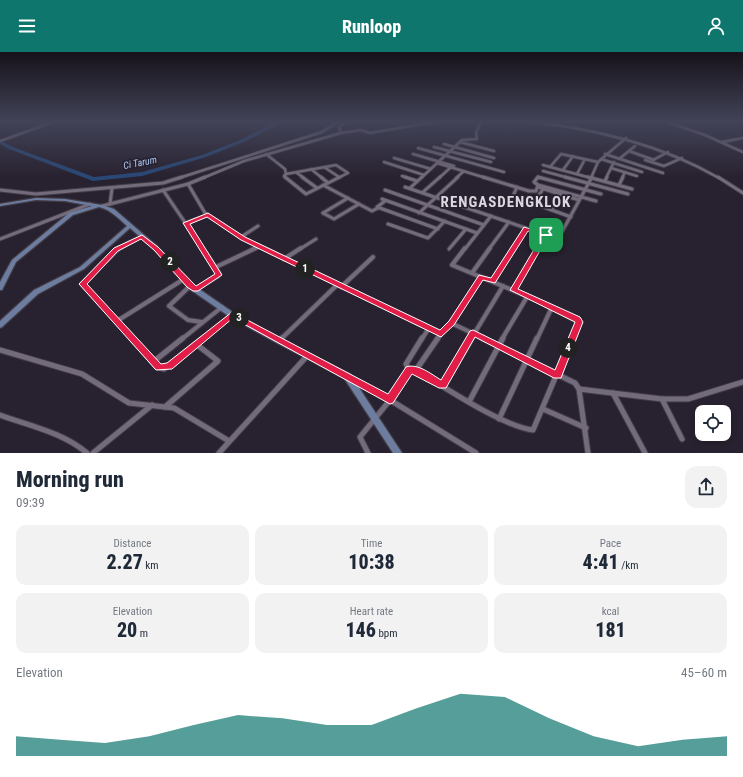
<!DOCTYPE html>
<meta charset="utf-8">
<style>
body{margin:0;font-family:"Roboto Condensed",sans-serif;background:#f2f2f3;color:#1f2937;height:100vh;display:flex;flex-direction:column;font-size:15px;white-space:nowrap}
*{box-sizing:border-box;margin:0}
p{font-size:13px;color:#747a83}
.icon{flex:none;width:22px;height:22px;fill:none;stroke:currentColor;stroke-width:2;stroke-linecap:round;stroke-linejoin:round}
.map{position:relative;height:401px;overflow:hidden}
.drawer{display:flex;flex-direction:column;background:#fff;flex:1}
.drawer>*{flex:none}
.controls{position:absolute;left:695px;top:353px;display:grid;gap:8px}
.controls a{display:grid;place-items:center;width:36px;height:36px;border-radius:8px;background:#fff;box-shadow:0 2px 6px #0003;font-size:20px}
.pin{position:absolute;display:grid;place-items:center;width:34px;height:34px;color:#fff;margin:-17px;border-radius:8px;box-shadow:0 2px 6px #0006}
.km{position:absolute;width:20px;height:20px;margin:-10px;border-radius:50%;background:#222;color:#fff;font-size:11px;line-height:20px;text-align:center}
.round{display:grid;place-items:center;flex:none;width:42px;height:42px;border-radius:12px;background:#f2f2f3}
.headline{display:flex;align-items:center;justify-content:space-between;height:68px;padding:0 16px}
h1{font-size:22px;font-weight:800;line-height:30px}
.metrics{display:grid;grid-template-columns:repeat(3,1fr);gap:6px;height:68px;padding:4px 16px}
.metrics div{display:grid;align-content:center;border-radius:10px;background:#f2f2f3;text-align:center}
.metrics b{font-size:20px;font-weight:800}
.metrics small{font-size:11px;font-weight:400}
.metrics p{font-size:11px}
.chart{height:112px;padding:8px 16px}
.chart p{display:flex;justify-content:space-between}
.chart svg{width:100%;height:72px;margin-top:4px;fill:#0f766e;opacity:.7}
header{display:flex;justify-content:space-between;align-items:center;height:52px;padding:0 16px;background:#0f766e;color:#fff;font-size:18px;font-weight:800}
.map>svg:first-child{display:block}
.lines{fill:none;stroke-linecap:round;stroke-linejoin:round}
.river{fill:#2a4876;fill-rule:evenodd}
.street-far3-casing{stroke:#423c47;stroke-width:4}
.street-far2-casing{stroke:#423c47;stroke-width:5}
.street-far1-casing{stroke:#423c47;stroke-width:6}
.street-casing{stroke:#423c47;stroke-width:7}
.secondary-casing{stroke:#423c47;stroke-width:2.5}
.street-far3{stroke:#736b7b;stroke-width:2.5}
.street-far2{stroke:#736b7b;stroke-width:3}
.street-far1{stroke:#736b7b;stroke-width:4}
.street{stroke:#736b7b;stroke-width:5}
.secondary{fill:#6d7d9f;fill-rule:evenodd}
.route{fill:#e11d48;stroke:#fff;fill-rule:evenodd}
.labels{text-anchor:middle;stroke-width:3.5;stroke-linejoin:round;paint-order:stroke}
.far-water-label{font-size:10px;font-style:italic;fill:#adcaf6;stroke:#28212f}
.district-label{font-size:15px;font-weight:bold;letter-spacing:1px;fill:#dcd7e0;stroke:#28212f}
</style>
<header><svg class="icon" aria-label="menu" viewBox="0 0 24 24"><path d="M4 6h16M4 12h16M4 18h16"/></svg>Runloop<svg class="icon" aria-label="person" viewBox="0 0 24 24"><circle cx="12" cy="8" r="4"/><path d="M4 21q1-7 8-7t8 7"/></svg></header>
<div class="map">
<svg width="743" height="401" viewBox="0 0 743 401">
<rect width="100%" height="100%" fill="#28212f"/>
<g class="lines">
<path class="river" d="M278,69H285L244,90L206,105L142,124L93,129L9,97L0,92V88L13,95L94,125L142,120L202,103L240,88Z"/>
<defs>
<g id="street-far3">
<path d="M95,69H108"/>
<path d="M527,69C595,77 660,92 719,126"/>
<path d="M664,69L705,83L743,100"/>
<path d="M341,81L361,78L370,81L440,69"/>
<path d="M0,89L56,69"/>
<path d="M460,90L494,99"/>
<path d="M722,90L743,86"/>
<path d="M444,92L494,106"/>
<path d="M434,95L491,110"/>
<path d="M418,96L504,120"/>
<path d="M629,99L654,108"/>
<path d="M266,102L285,117L286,122"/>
<path d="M413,102L454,114"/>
<path d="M605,102L663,121"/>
<path d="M394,106L431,117"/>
<path d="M601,107L642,120"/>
<path d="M619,107L635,94"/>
<path d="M645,108L664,114L682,106"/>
<path d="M653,108L668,100"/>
<path d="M384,110L424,123"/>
<path d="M437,111L486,126"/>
<path d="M543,113L591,126"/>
<path d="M324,115L339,125"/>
<path d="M550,115L561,102L598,110"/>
<path d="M611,116L637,124"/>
<path d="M311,117L322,126"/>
<path d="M563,118L573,104"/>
<path d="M543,119L569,126"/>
<path d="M297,121L304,126"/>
<path d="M286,122L284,124L286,126"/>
<path d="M286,122L336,113L348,121L338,126"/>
<path d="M577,122L585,107"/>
<path d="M402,124L408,126"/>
<path d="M179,126L322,80L339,69"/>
<path d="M203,126L244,109L341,81L339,75L346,69"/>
<path d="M421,126L462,88L477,87L476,81L481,69"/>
<path d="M439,126L451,115"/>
<path d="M456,126L464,119"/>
<path d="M537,126H542"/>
<path d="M591,126L598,110L626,86"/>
<path d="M606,126L614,110"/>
<path d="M622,126L625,120"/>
</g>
<g id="street-far2">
<path d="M285,125L306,142L340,125"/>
<path d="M302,125L317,136"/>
<path d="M321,125L328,131"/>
<path d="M405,125L417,129"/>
<path d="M483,125L529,139H536L538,133L534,130L538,125"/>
<path d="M538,125L601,142"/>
<path d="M565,125L628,142"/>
<path d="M588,125L632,137"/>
<path d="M718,125L743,141"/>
<path d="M605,129L607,125"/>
<path d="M188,132L205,161L243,186L265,197"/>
<path d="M323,133L372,159L378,156"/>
<path d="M538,133L596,149"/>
<path d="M619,133L623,125"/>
<path d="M405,135L558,187L592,125"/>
<path d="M517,135L513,144L571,165"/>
<path d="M538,135L579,148"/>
<path d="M410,136L422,125"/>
<path d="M0,138L36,142L163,131L182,125"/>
<path d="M163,138L203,197"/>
<path d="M385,138L484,173"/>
<path d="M423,140L440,125"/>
<path d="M382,147L477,181"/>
<path d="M385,149L377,155L438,177"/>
<path d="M534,151L543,137"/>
<path d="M110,152L112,136"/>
<path d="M102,154L188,132L205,125"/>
<path d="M552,157L560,142"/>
<path d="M323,161L334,167L359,152"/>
<path d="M323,161L348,146"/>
<path d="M419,161L458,125"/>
<path d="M186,171L208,163"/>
<path d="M388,172L428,186L445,169"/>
<path d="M241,185L258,174"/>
<path d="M0,187L90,152"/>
<path d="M118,197L142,184"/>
<path d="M253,197L260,194"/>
<path d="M300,197L316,187"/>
<path d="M449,197L466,177"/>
<path d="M465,197L491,164"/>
<path d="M489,197L509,170"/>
<path d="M512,197L526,176"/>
<path d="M538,197L546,183"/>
</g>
<g id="street-far1">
<path d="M119,196L82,232L132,287"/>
<path d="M263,196L441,282"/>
<path d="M465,196L452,213L541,250L579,270L572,287"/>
<path d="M284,207L301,196"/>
<path d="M216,215L256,196"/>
<path d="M472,221L490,196"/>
<path d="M492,229L513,196"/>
<path d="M190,234L169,254L188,268L202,270"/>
<path d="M341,235L373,205"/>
<path d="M196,237L218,224L219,221L202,196"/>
<path d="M514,238L538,196"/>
<path d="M117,269L184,227"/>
<path d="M451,271L485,287"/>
<path d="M182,287L222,255"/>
<path d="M202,287L232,263"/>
<path d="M281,287L337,233"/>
<path d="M422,287L429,276"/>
<path d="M437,287L451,271L481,225"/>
<path d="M471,287L503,234"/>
<path d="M502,287L527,245"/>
<path d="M537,287L552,255"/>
</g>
<g id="street">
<path d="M131,286L157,315L164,317L203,286"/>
<path d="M482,286L575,331L579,337L588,401"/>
<path d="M279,289L282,286"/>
<path d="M0,298L82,322L129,351L174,356L229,389"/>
<path d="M153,310L183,286"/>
<path d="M409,318H416L438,286"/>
<path d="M409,318L406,312L422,286"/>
<path d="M416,318C444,335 502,374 533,378L572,286"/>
<path d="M350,326L390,348L476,401"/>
<path d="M443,334L472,286"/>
<path d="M579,337L662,347H688L743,330"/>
<path d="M613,341L645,401"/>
<path d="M662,347L682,387"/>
<path d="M470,348L503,286"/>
<path d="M165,355L218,309L196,292"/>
<path d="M543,357L586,376"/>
<path d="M0,363C30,374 62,380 87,401"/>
<path d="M499,367L537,286"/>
<path d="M93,401L152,353"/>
<path d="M219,401L307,304"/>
<path d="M368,401L360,385L390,348L409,318"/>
</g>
<path id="secondary" d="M36,146L65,147L102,153L114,157L158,195L192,232L234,261L281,287L350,322L402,401H393L344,326L277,291L230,265L188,236L154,197L130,176L84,217L38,242L2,275L0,276V269L34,238L80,215L127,174C118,166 111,158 99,155L73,163L16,210L2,238H0V230L12,208L69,161L92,154L65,149L36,148L0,154V152Z"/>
</defs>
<use href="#street-far3" class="street-far3-casing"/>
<use href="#street-far2" class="street-far2-casing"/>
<use href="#street-far1" class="street-far1-casing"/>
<use href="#street" class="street-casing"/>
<use href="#secondary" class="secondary-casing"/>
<use href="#street-far3" class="street-far3"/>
<use href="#street-far2" class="street-far2"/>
<use href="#street-far1" class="street-far1"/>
<use href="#street" class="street"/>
<use href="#secondary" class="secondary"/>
</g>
<linearGradient id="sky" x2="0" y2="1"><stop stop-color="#16121a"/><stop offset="0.55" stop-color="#424358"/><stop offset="1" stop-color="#424358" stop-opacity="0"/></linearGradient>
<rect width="743" height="126" fill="url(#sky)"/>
<path class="route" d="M208,161L245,185L440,278L449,269L479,223L491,226L524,175L549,183L518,237L580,265L583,270L561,326H554L475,285L446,336H439L412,322L393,351L390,352L233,266L172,317L156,318L79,232L114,196L142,183L158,195L196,234L215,222L183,171ZM207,165L241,188L441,285L454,273L483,228L495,231L528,179L542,184L510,238L575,270L555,318L473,278L470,279L441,328C431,322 418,311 406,315L388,342L232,260L167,311L161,312L87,232L118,199L141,187L154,198L187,235L193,239H198L222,223L190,172Z"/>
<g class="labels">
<g class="far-water-label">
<text transform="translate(140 110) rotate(-11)" y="4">Ci Tarum</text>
</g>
<g class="district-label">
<text x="506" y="155">RENGASDENGKLOK</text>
</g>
</g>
</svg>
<div class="controls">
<a><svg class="icon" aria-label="locate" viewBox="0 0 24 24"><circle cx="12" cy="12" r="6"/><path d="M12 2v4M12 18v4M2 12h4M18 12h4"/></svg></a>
</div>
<div class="pin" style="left:546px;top:183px;background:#1e9e55"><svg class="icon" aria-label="arrive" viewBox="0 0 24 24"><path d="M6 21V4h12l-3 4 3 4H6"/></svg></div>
<b class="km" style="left:305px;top:217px">1</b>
<b class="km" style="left:170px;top:210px">2</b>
<b class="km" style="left:239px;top:266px">3</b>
<b class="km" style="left:568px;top:296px">4</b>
</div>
<section class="drawer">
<div class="headline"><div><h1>Morning run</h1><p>09:39</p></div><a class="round"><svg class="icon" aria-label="share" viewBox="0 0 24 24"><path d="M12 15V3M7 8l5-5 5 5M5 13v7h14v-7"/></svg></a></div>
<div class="metrics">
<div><p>Distance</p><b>2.27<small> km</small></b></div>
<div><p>Time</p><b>10:38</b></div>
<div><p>Pace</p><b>4:41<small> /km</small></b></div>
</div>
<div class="metrics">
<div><p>Elevation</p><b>20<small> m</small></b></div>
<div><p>Heart rate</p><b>146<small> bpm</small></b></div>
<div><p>kcal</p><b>181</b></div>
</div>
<div class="chart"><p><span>Elevation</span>45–60 m</p>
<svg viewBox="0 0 160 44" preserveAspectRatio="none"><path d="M0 44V32L10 34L20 36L30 32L40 25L50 19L60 21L70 25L80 25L90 15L100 6L110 8L120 21L130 32L140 38L150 34L160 32V44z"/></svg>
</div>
</section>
